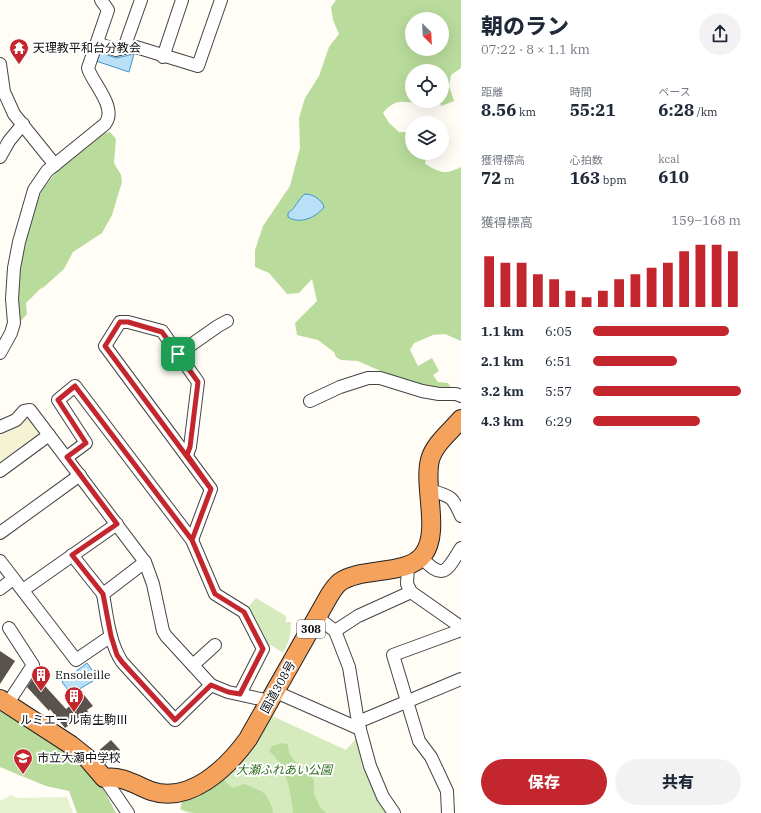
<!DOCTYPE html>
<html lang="ja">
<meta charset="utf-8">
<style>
body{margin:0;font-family:"IBM Plex Serif","Noto Sans JP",serif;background:#f2f2f3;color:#1f2937;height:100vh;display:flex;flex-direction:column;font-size:15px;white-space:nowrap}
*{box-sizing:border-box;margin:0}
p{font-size:13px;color:#747a83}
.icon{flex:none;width:22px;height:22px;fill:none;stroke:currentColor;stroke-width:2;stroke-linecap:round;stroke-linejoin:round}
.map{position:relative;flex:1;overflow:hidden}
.details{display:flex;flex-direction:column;background:#fff;width:300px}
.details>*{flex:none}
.needle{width:26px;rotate:156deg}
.controls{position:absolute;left:405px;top:12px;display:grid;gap:8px}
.controls a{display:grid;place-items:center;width:44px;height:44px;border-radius:50%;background:#fff;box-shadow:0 4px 16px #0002;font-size:20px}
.pin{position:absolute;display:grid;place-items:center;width:34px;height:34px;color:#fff;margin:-17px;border-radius:8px;box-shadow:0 2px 6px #0006}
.round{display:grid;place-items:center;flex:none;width:42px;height:42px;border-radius:21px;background:#f2f2f3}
.head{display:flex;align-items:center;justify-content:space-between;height:68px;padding:0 20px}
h1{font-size:22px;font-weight:800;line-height:30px}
.figures{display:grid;grid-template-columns:repeat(3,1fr);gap:6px;height:68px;padding:4px 20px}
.figures div{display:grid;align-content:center}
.figures b{font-size:17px;font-weight:800}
.figures small{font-size:11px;font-weight:400}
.figures p{font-size:11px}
.chart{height:112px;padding:8px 20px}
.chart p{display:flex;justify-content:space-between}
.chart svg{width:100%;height:72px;margin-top:4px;stroke:#c4262e;stroke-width:6}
.primary-button{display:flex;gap:8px;margin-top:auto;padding:8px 20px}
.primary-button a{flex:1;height:46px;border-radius:24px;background:#c4262e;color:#fff;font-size:16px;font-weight:800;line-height:46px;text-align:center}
.primary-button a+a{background:#f2f2f3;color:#1f2937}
ul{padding:0 20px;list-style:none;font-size:13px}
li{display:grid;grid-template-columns:64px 48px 1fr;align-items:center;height:30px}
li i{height:10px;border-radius:5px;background:#c4262e}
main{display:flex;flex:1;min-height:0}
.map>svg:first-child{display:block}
.farmland{fill:#f6f3d4}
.green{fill:#d5ebbd}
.forest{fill:#b9dc9c;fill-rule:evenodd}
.pitch{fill:#e6f2cf}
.water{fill:#b9e0f7;stroke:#3f96cf}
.building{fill:#5a524d}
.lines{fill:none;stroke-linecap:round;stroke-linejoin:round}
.minor-casing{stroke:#444;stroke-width:14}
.highway-casing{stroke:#222;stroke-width:20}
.minor{stroke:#fff;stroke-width:12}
.highway{stroke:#f5a25d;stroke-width:18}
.route-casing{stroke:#fff;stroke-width:8}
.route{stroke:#c4262e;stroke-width:5}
.labels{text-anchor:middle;stroke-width:4;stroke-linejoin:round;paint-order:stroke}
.shield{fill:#fff;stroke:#585858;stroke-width:1}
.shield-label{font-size:11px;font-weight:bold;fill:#111}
.poi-label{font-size:12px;fill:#111;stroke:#fff;text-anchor:start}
.street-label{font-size:12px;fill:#111;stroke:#fff}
.park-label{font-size:12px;font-style:italic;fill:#2f6b1f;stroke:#fff}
</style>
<main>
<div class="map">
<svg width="461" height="813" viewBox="0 0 461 813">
<rect width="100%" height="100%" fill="#fffdf5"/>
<path class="farmland" d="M25,415L30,416L40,430L39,436L0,465V430Z"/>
<g class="green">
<path d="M256,598L286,616V622H291C291,633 289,643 283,653L271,645L268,647L247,608Z"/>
<path d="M268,714L346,750L358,736L389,813H189L180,810L182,797Z"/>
</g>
<g class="forest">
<path d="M336,0H461V68L451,75L449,86L454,101L441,106L439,101H442V71H412V101H426C409,107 399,93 383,113L389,123L399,132H409L412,130V153H427L425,164C441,173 445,175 461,167V341L445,334L433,335L414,343L410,350L418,366L432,358L439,371L433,375L438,382L448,383L453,391L443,392L385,373L358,361L341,360L336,357L334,352L318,340L297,335L295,323L317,301L312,279L299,293L287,294L269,273L255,267V250L263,226L290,186L300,148L299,118L305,98L319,76L329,47L339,34L333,20L331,7ZM412,19H442V49H412Z"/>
<path d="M110,132L116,139L114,163L121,175L122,182L112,215L102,233L73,252L64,269L44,287L40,289L26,303L27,314L21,321L17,319L18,260L33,208L43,189L58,170L100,134Z"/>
<path d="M0,711C34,732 76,755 101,786C107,794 111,804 116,813H77L69,791L46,786L0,767Z"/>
<path d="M282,743L288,744C287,761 305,767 314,780V794L320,807L326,813H293C291,792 286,765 269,751L272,746Z"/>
<path d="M220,776L232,788L245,784L261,791L266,795L272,807L273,813H194L181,809L183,798Z"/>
</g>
<path class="pitch" d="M11,795L16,798L67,797L73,813H0V801Z"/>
<g class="water">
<path d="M102,53L116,58L134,54L129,72L96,61L97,55Z"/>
<path d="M305,194C313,194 322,200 324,207C317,217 300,225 288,217V213C296,208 298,199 305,194Z"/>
<path d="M87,663L98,678L71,694L62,682Z"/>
</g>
<g class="building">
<path d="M0,651L15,661L0,684Z"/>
<path d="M35,675L66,709L84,695L93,706L87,710L88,712L65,728L50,709L49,711L27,687Z"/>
<path d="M111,740L120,750L105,764L96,753Z"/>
</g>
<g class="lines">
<defs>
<g id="minor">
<path d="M97,43L116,50L124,48L136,47L198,66L221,0"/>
<path d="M124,48L141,0"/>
<path d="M163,57L182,0"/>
<path d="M0,64L4,92L14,114L55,165"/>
<path d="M0,157L9,141L23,124"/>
<path d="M0,353L11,333L14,323L12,299L14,268L19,242L34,190L47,171L105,124C117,109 96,87 89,71L88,68L108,10L101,0"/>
<path d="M178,354L218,326L227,321"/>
<path d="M310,401L340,387L368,378H380L422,391L439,394H456L461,396"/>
<path d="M0,427L16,420L24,411L30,410L145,562L153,584L163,631L166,636L211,685L228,692L270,701"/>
<path d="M187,455L190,447L198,382L162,331L128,322H120L105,346L211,489L192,540"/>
<path d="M67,457L86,443L58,400L75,386L192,540L215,594L244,612L263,649L240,694"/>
<path d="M0,471L49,435"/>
<path d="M430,490C451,497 452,495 461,516"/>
<path d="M0,533L80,475"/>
<path d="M72,555L103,594"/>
<path d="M421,557C444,582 447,570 461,548"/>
<path d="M0,561L76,660L111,636"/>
<path d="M145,562L103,594C107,616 109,642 122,662L175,720L211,685"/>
<path d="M408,565L407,584L411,592L461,627"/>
<path d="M0,589L13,579"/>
<path d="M23,590L117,524"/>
<path d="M317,617L335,631L349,667L358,722L370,766L383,797L394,813"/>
<path d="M335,631L358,616L411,592"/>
<path d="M193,665L215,645"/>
<path d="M276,692L360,729"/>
<path d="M8,703L33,665L9,628"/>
<path d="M358,722L461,679"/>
<path d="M104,778L128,813"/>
<path d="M448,813L447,791L431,757L419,741L393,655L461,630"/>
</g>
<path id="highway" d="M0,699L71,745L86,757L104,778C121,775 136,785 151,791C190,804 227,768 248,739L329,596C332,591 335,586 340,582C360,567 407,576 423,555C441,532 423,487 430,460C434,444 451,431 461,419"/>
</defs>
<use href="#minor" class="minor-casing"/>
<use href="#highway" class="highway-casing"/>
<use href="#minor" class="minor"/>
<use href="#highway" class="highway"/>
</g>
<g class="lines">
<defs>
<path id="route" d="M178,354L198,382L190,447L187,455L211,489L192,540L75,386L58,400L86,443L67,457L117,524L72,555L103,594L111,636L117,655L122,662L175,720L211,685L228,692L240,694L263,649L244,612L215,594L192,540L211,489L105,346L120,322H128L162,332L178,354"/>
</defs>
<use href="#route" class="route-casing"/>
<use href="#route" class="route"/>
</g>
<defs>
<symbol id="temple-pin" viewBox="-11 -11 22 30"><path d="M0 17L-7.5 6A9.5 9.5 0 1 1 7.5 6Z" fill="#c4262e" stroke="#fff"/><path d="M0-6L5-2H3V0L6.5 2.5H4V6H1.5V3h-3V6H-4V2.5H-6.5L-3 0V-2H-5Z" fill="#fff"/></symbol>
<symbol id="building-pin" viewBox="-11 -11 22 30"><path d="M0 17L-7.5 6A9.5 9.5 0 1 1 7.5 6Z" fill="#c4262e" stroke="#fff"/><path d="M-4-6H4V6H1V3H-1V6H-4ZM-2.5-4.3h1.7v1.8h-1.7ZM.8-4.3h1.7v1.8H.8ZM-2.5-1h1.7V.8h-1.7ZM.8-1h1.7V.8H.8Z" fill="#fff"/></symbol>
<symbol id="school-pin" viewBox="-11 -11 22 30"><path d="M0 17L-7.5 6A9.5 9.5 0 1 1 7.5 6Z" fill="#c4262e" stroke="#fff"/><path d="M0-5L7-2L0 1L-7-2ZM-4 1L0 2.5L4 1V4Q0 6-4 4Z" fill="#fff"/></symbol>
</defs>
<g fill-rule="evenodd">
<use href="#temple-pin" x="8" y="37" width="22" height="30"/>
<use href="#building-pin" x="30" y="664" width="22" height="30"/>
<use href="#building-pin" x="63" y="685" width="22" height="30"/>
<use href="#school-pin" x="12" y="747" width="22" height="30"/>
</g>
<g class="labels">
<rect class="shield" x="297" y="620" width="28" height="18" rx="3"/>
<g class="shield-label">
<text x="311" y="633">308</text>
</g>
<g class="poi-label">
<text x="33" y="52">天理教平和台分教会</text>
<text x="55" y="679">Ensoleille</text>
<text x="74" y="724" text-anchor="middle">ルミエール南生駒Ⅲ</text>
<text x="37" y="762">市立大瀬中学校</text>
</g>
<g class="street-label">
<text transform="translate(278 687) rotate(-61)" y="4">国道308号</text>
</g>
<g class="park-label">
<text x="284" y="774">大瀬ふれあい公園</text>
</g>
</g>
</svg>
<div class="controls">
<a><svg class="needle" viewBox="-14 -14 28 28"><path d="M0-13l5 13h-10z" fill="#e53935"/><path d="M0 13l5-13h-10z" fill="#747a83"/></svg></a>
<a><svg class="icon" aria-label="locate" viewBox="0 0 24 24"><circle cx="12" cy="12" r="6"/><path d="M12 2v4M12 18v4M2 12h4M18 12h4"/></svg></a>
<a><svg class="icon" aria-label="layers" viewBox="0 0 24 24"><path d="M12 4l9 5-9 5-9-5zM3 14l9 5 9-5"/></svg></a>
</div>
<div class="pin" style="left:178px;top:354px;background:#1e9e55"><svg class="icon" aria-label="arrive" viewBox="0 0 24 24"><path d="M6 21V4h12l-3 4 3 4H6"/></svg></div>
</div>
<section class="details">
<div class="head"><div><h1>朝のラン</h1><p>07:22 · 8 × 1.1 km</p></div><a class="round"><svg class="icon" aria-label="share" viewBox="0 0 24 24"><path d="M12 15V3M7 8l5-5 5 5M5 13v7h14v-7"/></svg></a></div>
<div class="figures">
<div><p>距離</p><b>8.56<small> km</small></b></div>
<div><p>時間</p><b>55:21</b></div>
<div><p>ペース</p><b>6:28<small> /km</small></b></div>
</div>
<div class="figures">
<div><p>獲得標高</p><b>72<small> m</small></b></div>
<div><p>心拍数</p><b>163<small> bpm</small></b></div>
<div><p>kcal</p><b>610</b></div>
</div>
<div class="chart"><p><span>獲得標高</span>159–168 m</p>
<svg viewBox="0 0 160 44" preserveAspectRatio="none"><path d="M5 44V13M15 44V17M25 44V17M35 44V24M45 44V27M55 44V34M65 44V38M75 44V34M85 44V27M95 44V24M105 44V20M115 44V17M125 44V10M135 44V6M145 44V6M155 44V10"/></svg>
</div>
<ul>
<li><b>1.1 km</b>6:05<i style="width:92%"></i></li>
<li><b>2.1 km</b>6:51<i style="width:57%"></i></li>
<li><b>3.2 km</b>5:57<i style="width:100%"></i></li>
<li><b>4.3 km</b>6:29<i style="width:72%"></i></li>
</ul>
<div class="primary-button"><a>保存</a><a>共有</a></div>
</section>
</main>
